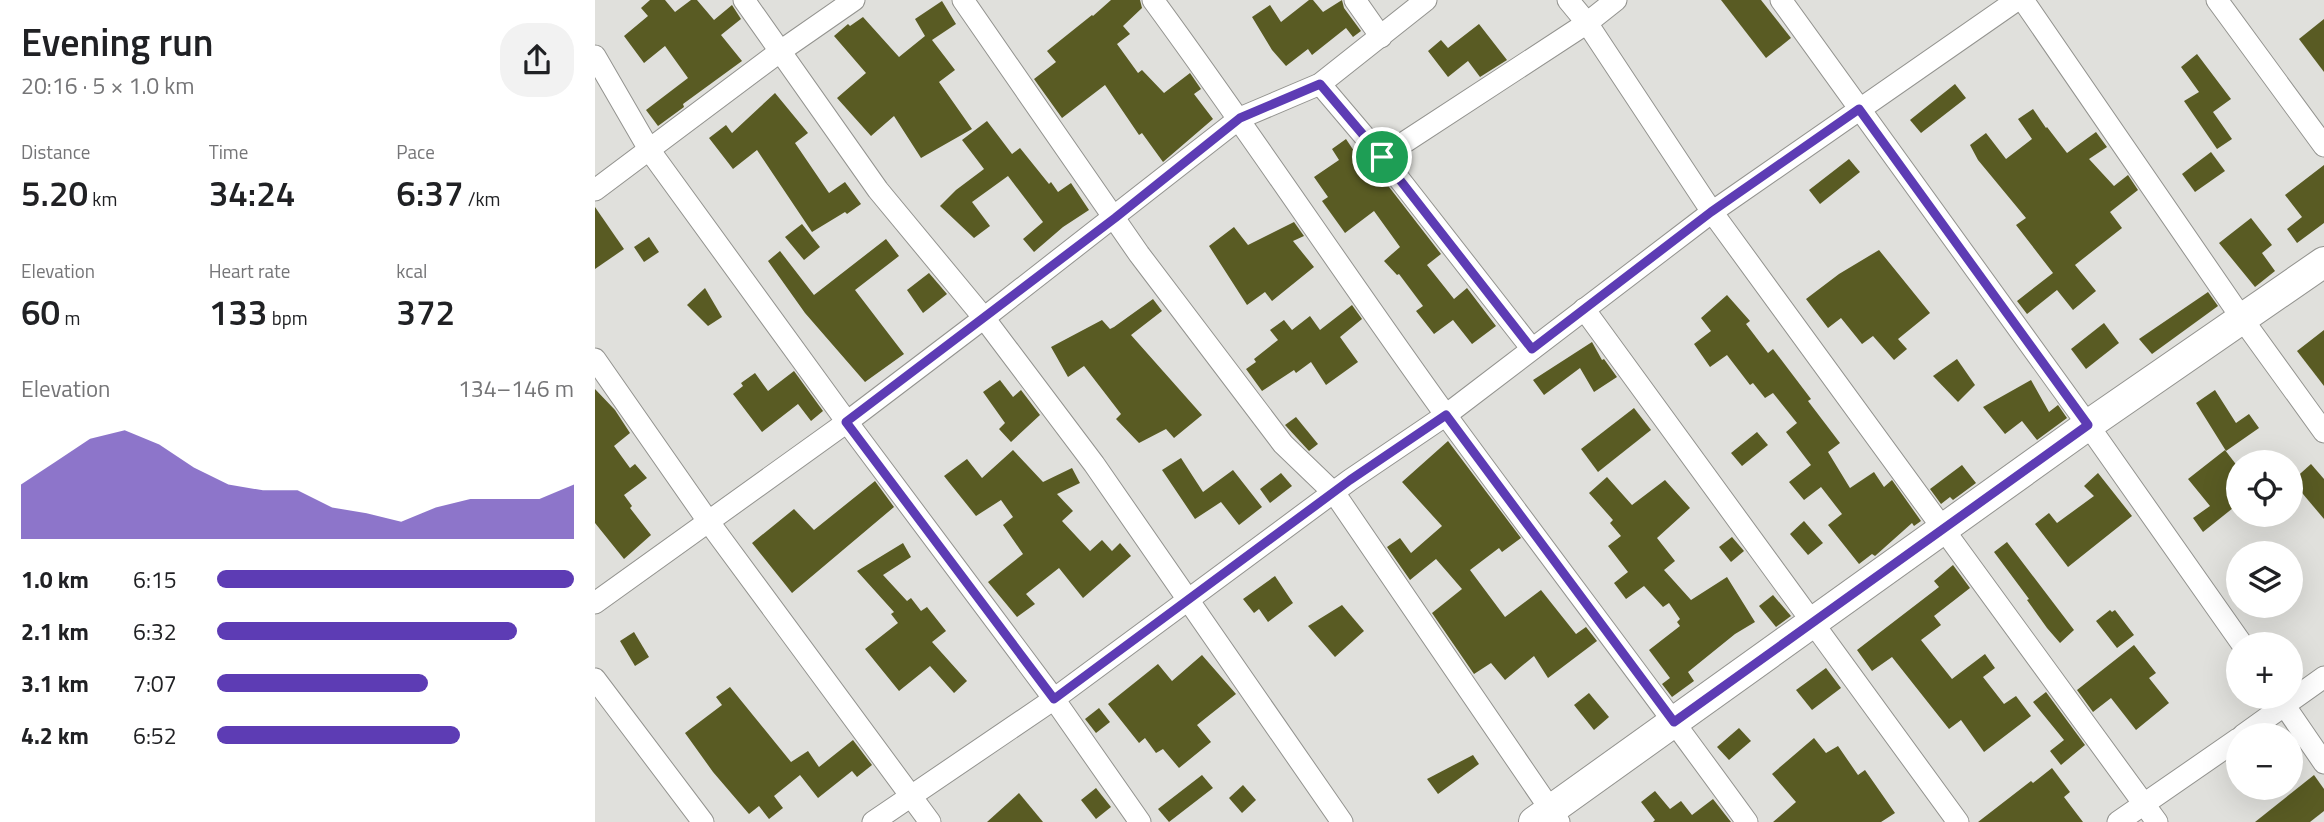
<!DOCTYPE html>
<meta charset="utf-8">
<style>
body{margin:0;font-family:"Titillium Web",sans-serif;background:#f2f2f2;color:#202124;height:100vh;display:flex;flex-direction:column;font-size:26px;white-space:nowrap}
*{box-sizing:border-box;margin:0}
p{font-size:23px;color:#757577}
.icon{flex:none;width:38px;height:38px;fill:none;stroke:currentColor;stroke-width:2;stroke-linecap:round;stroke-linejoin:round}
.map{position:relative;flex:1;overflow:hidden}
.side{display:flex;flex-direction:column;background:#fff;width:595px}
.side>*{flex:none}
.fabs{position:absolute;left:1631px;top:450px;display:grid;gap:14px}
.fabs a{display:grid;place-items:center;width:77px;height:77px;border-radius:50%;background:#fff;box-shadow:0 7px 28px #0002;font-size:35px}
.pin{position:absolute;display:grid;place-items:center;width:60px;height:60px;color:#fff;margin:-30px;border:4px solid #fff;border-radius:50%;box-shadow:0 2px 7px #0007}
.round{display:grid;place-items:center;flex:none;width:74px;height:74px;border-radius:28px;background:#f2f2f2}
.overview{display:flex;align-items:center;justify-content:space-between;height:119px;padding:0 21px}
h1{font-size:38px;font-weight:600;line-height:52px}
.stats{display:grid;grid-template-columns:repeat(3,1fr);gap:10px;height:119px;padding:7px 21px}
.stats div{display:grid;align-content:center}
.stats b{font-size:35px;font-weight:600}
.stats small{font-size:19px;font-weight:400}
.stats p{font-size:19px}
.chart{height:196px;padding:14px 21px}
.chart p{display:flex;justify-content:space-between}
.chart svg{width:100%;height:126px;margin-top:7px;fill:#5d3cb4;opacity:.7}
ul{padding:0 21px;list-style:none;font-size:23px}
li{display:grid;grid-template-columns:112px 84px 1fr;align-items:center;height:52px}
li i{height:18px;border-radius:9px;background:#5d3cb4}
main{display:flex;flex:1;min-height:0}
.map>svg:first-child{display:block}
.building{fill:#595b23}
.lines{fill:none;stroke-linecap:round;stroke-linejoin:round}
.street-casing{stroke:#93938f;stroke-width:23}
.secondary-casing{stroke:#93938f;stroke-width:32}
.street{stroke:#fff;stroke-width:21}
.secondary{stroke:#fff;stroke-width:30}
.route-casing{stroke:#fff;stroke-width:14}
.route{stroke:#5d3cb4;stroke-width:9}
</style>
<main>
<section class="side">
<div class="overview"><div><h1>Evening run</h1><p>20:16 · 5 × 1.0 km</p></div><a class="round"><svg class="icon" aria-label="share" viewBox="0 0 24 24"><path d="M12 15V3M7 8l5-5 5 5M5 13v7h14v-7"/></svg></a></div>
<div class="stats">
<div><p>Distance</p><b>5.20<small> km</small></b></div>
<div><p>Time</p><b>34:24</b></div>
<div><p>Pace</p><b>6:37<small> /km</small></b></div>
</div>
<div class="stats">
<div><p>Elevation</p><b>60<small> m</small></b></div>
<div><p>Heart rate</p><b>133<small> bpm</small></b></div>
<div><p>kcal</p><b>372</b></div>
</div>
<div class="chart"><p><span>Elevation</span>134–146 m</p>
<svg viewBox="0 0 160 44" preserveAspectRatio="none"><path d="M0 44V25L10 17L20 9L30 6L40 11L50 19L60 25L70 27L80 27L90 33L100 35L110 38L120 33L130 30L140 30L150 30L160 25V44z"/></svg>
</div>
<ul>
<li><b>1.0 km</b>6:15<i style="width:100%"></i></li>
<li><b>2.1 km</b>6:32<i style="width:84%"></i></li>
<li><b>3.1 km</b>7:07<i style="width:59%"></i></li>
<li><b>4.2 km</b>6:52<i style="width:68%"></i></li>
</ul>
</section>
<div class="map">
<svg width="1729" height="822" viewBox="0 0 1729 822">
<rect width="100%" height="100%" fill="#e0e0dc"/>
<g class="building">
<path d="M55,0H70L80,12L96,0H102L119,20L137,5L146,19L126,35L147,61L88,104L89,107L63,126L51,110L93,78L70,46L49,63L29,36L53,16L46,8Z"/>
<path d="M516,0H545L547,8L528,26L535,34L522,44L543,73L547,70L569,93L595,73L606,89L599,94L618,119L568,162L547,133L544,135L510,85L467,118L439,79L461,62L452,51L497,15L498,16Z"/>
<path d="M714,0H718L728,12L747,0L749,8L766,31L758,37L751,28L717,55L713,49L691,66L677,50L657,17L675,5L686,22Z"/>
<path d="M1126,0H1166L1196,38L1171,58Z"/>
<path d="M347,1L361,24L337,40L360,70L344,82L377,129L326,158L299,116L276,136L242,98L271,73L239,36L253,24L255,26L268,17L304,57L330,36L320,19Z"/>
<path d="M1729,19V72L1704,39Z"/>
<path d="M884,24L912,60L885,77L873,61L853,77L833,51L846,40L853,48Z"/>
<path d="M1602,54L1636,99L1618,112L1637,139L1622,149L1589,101L1604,92L1586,67Z"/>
<path d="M1360,84L1371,98L1326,133L1315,120Z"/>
<path d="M180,93L213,133L200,143L234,193L250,182L266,204L252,214L250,212L217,232L162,150L138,169L114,138L131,125L137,133Z"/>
<path d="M1438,109L1451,128L1452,127L1472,153L1501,132L1512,147L1494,159L1519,186L1533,175L1543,190L1515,212L1527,228L1480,265L1501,291L1478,310L1462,290L1432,314L1422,301L1458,273L1421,225L1431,218L1383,160L1375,145L1391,133L1411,159L1437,139L1423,119Z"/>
<path d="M392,121L417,154L425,148L454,184L456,182L463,192L476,183L494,210L468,227L439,252L428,239L448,222L413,176L377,202L395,226L379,238L345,206L361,190L389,169L367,140Z"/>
<path d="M751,139L771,169L777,165L846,254L832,265L859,299L872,288L901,326L877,344L858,320L839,334L821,311L828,306L804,274L802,275L789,261L805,247L779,211L750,233L727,201L733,197L719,177L744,160L737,149Z"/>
<path d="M1616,152L1630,171L1600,192L1587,174Z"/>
<path d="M1254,159L1265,172L1225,204L1214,190Z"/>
<path d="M1729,165V223L1702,243L1692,229L1707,217L1690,195Z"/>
<path d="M0,207L29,249L0,269Z"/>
<path d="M1656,218L1677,245L1667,253L1680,271L1660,287L1624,243Z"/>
<path d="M699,222L709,236L698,241L719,267L677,301L670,292L652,305L614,246L639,227L653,245Z"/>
<path d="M207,224L225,247L209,260L190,237Z"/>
<path d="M54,237L64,252L49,262L39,247Z"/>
<path d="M291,239L304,256L260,290L309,354L270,382L210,313L173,261L185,251L219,295Z"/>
<path d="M1284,250L1335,313L1303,339L1312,349L1299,360L1278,336L1267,344L1246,318L1233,328L1211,299L1244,274Z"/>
<path d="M334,273L352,294L328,313L312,290Z"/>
<path d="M110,288L127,317L113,326L92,305Z"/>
<path d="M1613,292L1623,306L1557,354L1544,339Z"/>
<path d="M1132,295L1155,321L1151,324L1173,353L1178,349L1216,399L1213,401L1245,443L1233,452L1255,488L1279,472L1289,487L1297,480L1326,521L1319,526L1317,523L1280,556L1277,554L1264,564L1233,525L1247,514L1226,487L1209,500L1194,482L1216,465L1191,432L1202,423L1178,393L1170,398L1158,383L1155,385L1132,355L1115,367L1099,344L1116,331L1106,318Z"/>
<path d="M558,299L567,311L536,335L607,415L579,438L571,429L544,443L521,419L526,414L489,366L473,377L456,347L507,320L515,329L519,327Z"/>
<path d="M757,305L767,319L745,337L763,362L731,385L716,362L701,373L699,370L667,391L651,369L661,362L659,359L683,340L675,330L689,320L697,330L715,316L725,330Z"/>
<path d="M1509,323L1524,343L1491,369L1476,349Z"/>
<path d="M1729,330V386L1702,351Z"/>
<path d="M997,342L1007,360L1009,359L1022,377L999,392L985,368L949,395L938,380Z"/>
<path d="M1362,359L1380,385L1363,402L1338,376Z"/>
<path d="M199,371L228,411L216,421L203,404L167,432L138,394L148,386L146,383L160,373L173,391Z"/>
<path d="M405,380L418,397L426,390L445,415L416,442L404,429L410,423L388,392Z"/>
<path d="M1436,380L1454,412L1463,405L1472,418L1442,440L1427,421L1410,434L1388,407Z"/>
<path d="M0,389L20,410L35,433L19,446L35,468L40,464L52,478L29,495L37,506L35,508L56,535L29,559L0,523Z"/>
<path d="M1620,390L1641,423L1654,414L1664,428L1631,451L1601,403Z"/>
<path d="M1039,408L1056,430L1003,472L986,449Z"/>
<path d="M701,417L723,444L714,451L690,425Z"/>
<path d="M1162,432L1173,445L1147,466L1136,453Z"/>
<path d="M853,441L926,538L907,552L904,548L875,570L910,617L946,590L981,634L991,627L1002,641L953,678L939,656L910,680L896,663L879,674L837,613L867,589L841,559L815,580L792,547L805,538L816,553L847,526L807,482Z"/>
<path d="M418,450L448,482L477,468L485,483L462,494L478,511L467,521L495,551L507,540L517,551L525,543L536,556L488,598L464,568L431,594L440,604L422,617L393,582L428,554L408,525L418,517L406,500L381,516L349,476L372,459L387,478Z"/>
<path d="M1630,450L1643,467V504L1608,532L1598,518L1615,506L1593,479Z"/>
<path d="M586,458L608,492L638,470L667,507L644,525L626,502L600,519L567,470Z"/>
<path d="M1716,464L1729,479V519L1697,481Z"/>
<path d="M1367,465L1381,483L1358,500L1355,497L1346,504L1335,489Z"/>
<path d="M686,473L697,486L675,503L665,489Z"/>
<path d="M1503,473L1537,516L1473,567L1440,524L1454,513L1462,523L1499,496L1489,486Z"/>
<path d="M1012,477L1037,505L1070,480L1095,508L1062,538L1080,561L1069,570L1096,600L1132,577L1160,622L1140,634L1093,672L1099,681L1077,697L1067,684L1075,678L1054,650L1085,626L1082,622L1085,619L1074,603L1068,607L1049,586L1031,599L1019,583L1033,572L1013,546L1026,536L1015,523L1018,520L994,493Z"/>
<path d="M280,481L299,507L197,593L157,543L199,509L219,530Z"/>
<path d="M1209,521L1228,543L1213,555L1195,534Z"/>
<path d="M1137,537L1149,551L1136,562L1124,547Z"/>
<path d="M1412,542L1479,630L1465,643L1452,628L1432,600L1434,599L1399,552Z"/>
<path d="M308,543L316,557L288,575L312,601L316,598L326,611L332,607L351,631L337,642L372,681L359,693L335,666L304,691L270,649L303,623L296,614L299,612L262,571Z"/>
<path d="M1358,565L1375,588L1339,616L1346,625L1326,640L1357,679L1390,654L1400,668L1388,677L1409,704L1421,696L1436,716L1389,752L1366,720L1354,729L1297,657L1277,671L1262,650L1344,587L1339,581Z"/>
<path d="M680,576L698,603L673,622L664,609L659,613L648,599Z"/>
<path d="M1178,595L1196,616L1181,627L1164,606Z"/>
<path d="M747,605L769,631L740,657L713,626Z"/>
<path d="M1515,610L1517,612L1520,610L1539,635L1522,648L1501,621Z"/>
<path d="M39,632L54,657L40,666L25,641Z"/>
<path d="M1539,645L1561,673L1554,678L1574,703L1541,730L1516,698L1498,712L1482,690Z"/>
<path d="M607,655L641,694L602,725L616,742L584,768L568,749L561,753L550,738L544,743L513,704L563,664L577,681Z"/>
<path d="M1231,668L1246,688L1217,710L1201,690Z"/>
<path d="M135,687L196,762L213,751L224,767L258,740L277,765L262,777L257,771L223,798L205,775L179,796L188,808L174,819L164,806L154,814L118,772L90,733L127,705L121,697Z"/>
<path d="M1451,692L1490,745L1466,765L1455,751L1469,740L1438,702Z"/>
<path d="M994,693L1014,717L999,730L979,705Z"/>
<path d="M504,708L515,722L501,733L490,719Z"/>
<path d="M1144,728L1156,741L1134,760L1122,747Z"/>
<path d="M1219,738L1231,753L1243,746L1263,775L1270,770L1300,813L1286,822H1178L1201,802L1177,774Z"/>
<path d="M878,755L884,764L843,794L832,779Z"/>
<path d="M1457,768L1475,792L1469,797L1488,822H1383L1436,781L1438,783Z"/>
<path d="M607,775L618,788L574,822L563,809Z"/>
<path d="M1719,775L1729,789V811L1715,822H1660Z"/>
<path d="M648,785L661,800L647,813L634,798Z"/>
<path d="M501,788L516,807L501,819L486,800Z"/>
<path d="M1060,791L1075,809L1086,801L1097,815L1118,799L1136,822H1058L1060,820L1046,802Z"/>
<path d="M424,793L448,822H392Z"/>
</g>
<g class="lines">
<defs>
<g id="street">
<path d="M149,0L283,190L389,318L499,464L747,822"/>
<path d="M368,0L544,254L688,444L740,494L964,822"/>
<path d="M558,0C658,136 751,277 850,414C950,551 1053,685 1152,822"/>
<path d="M760,0L786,37"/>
<path d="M973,0L992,23L1117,212L1562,822"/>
<path d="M1186,0L1493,425L1647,644"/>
<path d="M1428,0L1648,320L1729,432"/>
<path d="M1622,0L1729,146"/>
<path d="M0,56L55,151L252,422L459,699L545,822"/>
<path d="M725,84L787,157L937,349"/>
<path d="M787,157L992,23L1021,0"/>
<path d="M0,190L187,50L259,0"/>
<path d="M989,309L1363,822"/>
<path d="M0,359L113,521L335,822"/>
<path d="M0,603L252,422L389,318L645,118L725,84L831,0"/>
<path d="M0,679L108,822"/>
<path d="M1683,696L1729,763"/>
<path d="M1648,735L1729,677"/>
<path d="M278,822L459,699L755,480L851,415L1117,212L1422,0"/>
<path d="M1523,822L1643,739"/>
</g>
<path id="secondary" d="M939,822L1493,425L1729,262"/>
</defs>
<use href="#street" class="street-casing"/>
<use href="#secondary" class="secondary-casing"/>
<use href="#street" class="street"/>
<use href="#secondary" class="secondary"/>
</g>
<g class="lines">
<defs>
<path id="route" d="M725,84L787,157L937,349L1116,212L1264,109L1493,425L1079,722L851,415L755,480L459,699L251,422L520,218L645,118Z"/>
</defs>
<use href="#route" class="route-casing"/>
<use href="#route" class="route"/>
</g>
</svg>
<div class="fabs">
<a><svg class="icon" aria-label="locate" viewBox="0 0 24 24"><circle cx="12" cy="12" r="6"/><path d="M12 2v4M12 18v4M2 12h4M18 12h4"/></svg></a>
<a><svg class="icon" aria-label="layers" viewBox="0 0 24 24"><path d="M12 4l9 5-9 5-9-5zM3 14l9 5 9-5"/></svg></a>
<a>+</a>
<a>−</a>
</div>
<div class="pin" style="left:787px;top:157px;background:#1e9e55"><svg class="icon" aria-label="arrive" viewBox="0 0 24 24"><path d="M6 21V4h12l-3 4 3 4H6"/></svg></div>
</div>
</main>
